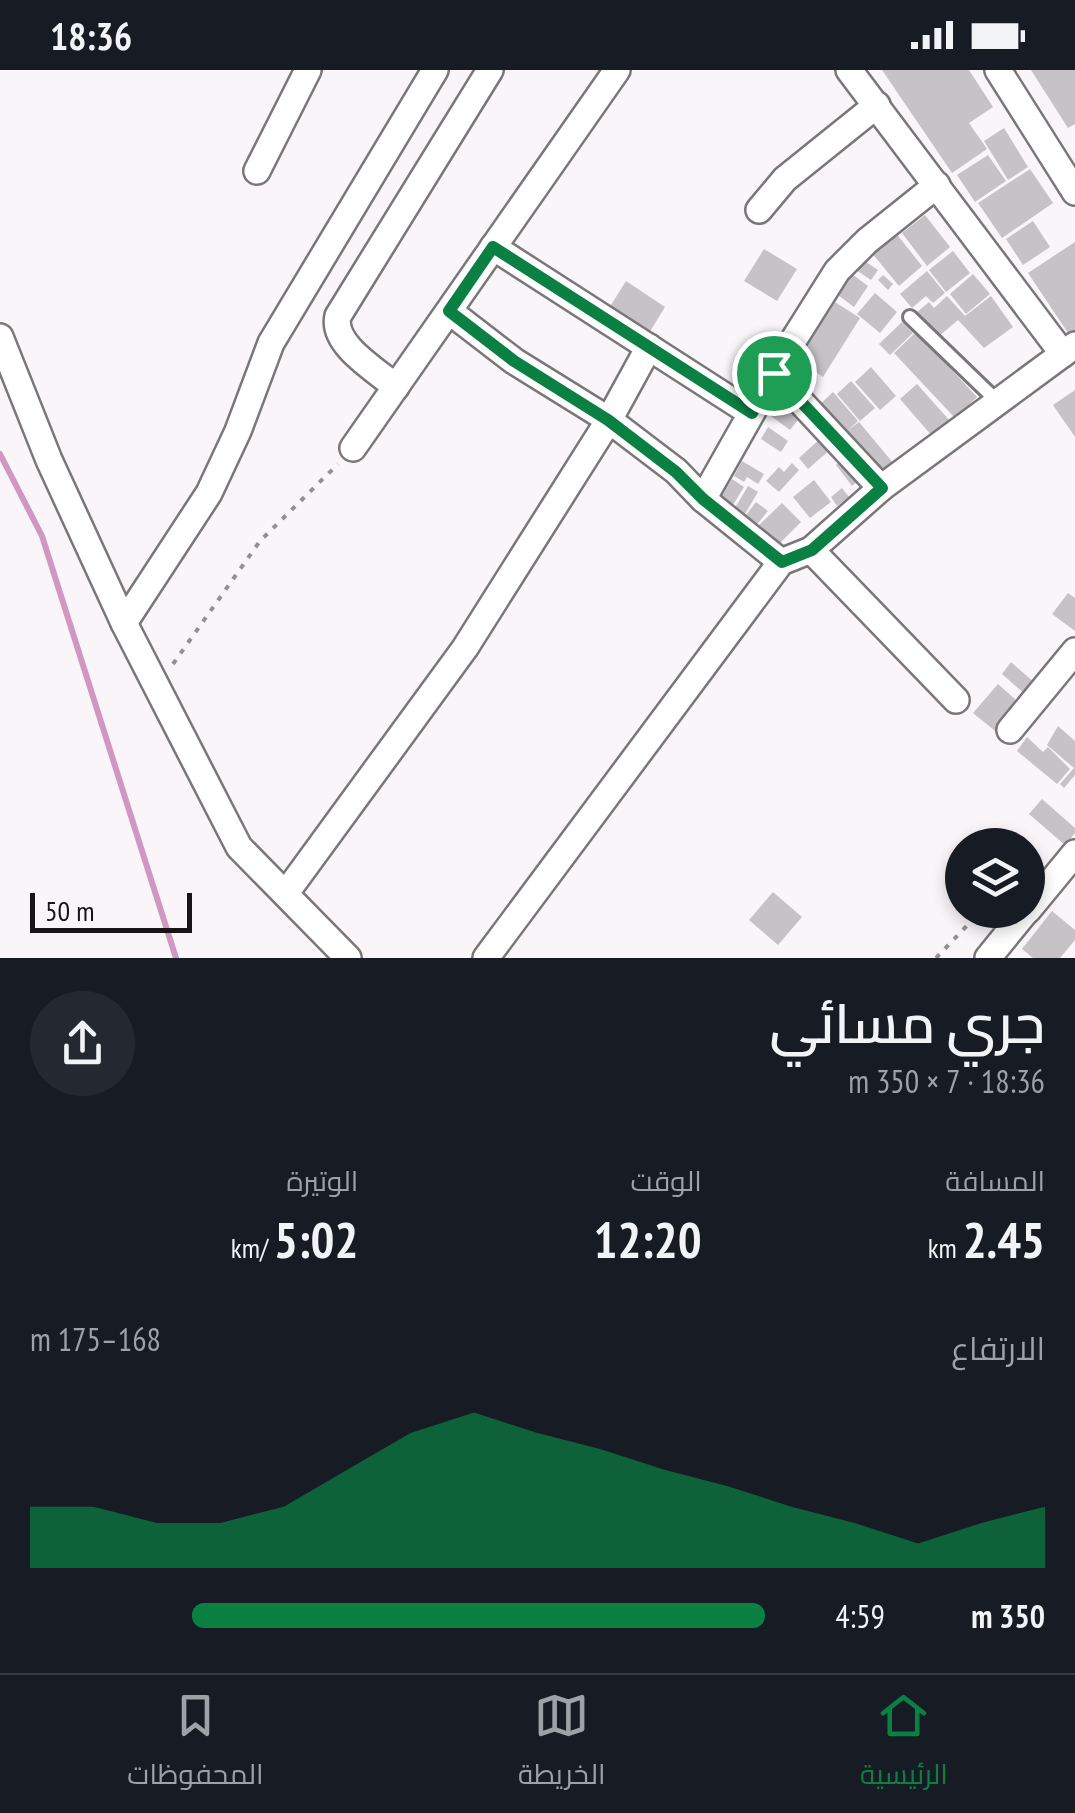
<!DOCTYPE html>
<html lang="ar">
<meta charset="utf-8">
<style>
body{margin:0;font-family:"PT Sans Narrow",Cairo,sans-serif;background:#242831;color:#f1f3f6;direction:rtl;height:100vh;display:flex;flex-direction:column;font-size:38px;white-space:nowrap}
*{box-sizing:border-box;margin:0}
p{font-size:32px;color:#9ea1a6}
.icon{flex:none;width:55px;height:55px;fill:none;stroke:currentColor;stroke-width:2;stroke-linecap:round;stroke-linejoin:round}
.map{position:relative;height:888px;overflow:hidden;direction:ltr}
.sheet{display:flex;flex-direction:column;background:#171b24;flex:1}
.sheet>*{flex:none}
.buttons{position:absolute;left:945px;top:758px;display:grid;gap:20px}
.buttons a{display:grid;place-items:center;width:100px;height:100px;border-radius:50%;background:#171b24;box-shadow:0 5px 15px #0003;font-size:50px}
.scale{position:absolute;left:30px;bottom:25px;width:162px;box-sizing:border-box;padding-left:10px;border:5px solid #161415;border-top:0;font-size:28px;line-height:35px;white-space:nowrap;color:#161415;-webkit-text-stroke:8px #faf5f8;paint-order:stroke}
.pin{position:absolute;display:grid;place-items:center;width:85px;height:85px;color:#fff;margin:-42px;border:5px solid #fff;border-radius:50%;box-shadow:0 2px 10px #0007}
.round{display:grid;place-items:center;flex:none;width:105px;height:105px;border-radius:52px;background:#242831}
.headline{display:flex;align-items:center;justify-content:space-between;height:170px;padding:0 30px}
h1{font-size:55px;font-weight:600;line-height:75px}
.stats{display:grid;grid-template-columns:repeat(3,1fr);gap:15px;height:170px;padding:10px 30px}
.stats div{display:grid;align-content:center}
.stats b{font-size:50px;font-weight:600}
.stats small{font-size:28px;font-weight:400}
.stats p{font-size:28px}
.chart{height:280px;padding:20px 30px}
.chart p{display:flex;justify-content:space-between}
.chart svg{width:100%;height:180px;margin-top:10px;fill:#0b8043;opacity:.7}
ul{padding:0 30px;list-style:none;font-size:32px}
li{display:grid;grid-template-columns:160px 120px 1fr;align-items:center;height:75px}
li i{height:25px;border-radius:12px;background:#0b8043}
.status{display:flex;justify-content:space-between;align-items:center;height:70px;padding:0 50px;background:#171b24;direction:ltr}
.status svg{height:28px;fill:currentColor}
.dock{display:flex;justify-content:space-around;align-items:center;height:140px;border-top:2px solid #363941;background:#171b24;font-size:28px;color:#9ea1a6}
.dock a{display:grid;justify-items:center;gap:5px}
.dock .selected{color:#0b8043}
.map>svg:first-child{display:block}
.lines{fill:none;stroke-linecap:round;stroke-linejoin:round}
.stream{stroke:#d197c3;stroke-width:6}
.building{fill:#c6c2c5}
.service-casing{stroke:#7b7779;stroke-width:18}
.minor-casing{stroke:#7b7779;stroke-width:30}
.path{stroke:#949092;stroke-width:4;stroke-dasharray:5 8;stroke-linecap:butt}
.service{stroke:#fff;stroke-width:12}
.minor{stroke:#fff;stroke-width:25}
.route-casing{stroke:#fff;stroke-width:20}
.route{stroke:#0b8043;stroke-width:12}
</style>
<div class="status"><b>18:36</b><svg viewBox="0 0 49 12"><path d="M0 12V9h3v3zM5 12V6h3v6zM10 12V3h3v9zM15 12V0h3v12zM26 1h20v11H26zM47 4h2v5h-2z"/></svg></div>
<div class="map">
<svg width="1075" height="888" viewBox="0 0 1075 888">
<rect width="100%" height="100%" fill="#faf5f8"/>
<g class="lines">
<path class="stream" d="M0,384L42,466L176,888"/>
</g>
<g class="building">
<path d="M882,0H969L993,37L969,53L987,79L952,103Z"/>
<path d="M1031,0H1075V54L1068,58Z"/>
<path d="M1004,58L1028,97L1008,110L984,71Z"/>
<path d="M988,85L1006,111L975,132L957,105Z"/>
<path d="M1030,99L1053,133L1002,168L978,133Z"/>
<path d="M925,145L950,177L927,196L902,163Z"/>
<path d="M1033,151L1050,177L1023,195L1006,169Z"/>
<path d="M895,162L922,196L899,216L871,182Z"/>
<path d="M1075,172V267L1072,269L1028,203Z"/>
<path d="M764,179L797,199L777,231L744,211Z"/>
<path d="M953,181L970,203L946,222L929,200Z"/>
<path d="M860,188L878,200L871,210L853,198Z"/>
<path d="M927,201L945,223L933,233L926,226L912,238L900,224Z"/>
<path d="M852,204L868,216L854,237L838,225Z"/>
<path d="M973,204L990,224L966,244L950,224Z"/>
<path d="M883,205L893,214L888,220L878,210Z"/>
<path d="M626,211L665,237L646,268L606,243Z"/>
<path d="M875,223L897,242L880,263L857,244Z"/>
<path d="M947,226L965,246L991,226L1013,257L984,278L958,250L938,267L917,242L929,232L934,238Z"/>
<path d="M835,232L860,248L823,307L798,290Z"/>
<path d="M902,252L913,263L890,285L879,274Z"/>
<path d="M916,262L977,327L955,348L894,283Z"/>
<path d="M871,297L896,326L880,340L855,312Z"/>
<path d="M851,311L875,338L860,351L837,324Z"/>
<path d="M917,314L950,351L932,366L900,329Z"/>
<path d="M1075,320V367L1053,335Z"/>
<path d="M833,322L858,351L848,360L859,352L894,394L876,409L816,338Z"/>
<path d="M782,332L801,346L790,360L771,346Z"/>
<path d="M768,357L788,371L781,382L761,369Z"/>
<path d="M822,367L832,378L808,399L799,388Z"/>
<path d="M846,386L862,408L852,416L836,395Z"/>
<path d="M742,391L764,404L758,414L747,407L744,412L734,406Z"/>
<path d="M792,393L799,400L779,422L766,411L779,397L784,402Z"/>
<path d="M732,409L744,417L730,440L718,433Z"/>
<path d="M814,410L831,432L810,448L793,427Z"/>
<path d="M748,416L758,422L742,449L732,443Z"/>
<path d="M842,418L849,427L837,436L831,427Z"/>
<path d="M756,432L768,441L754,458L743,449Z"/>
<path d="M782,433L801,452L774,479L755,459Z"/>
<path d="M1068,523L1075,528V561L1052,544Z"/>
<path d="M1011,592L1036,614L1026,625L1002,604Z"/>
<path d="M998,614L1024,637L1000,665L973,643Z"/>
<path d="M1058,656L1075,671V705L1064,718L1060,714L1074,698L1047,675Z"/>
<path d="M1027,667L1043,682L1048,677L1070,699L1057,714L1017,681Z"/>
<path d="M1042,729L1075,758V763L1065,775L1029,744Z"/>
<path d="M773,822L802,847L778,875L749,850Z"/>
<path d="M1052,841L1075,860V870L1060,888H1033L1022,879Z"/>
</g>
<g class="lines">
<defs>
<path id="service" d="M910,247L998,332"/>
<g id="minor">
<path d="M849,0L1063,284"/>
<path d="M998,0L1075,122"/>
<path d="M257,101L308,0"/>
<path d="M759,140L785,109L877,35"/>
<path d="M493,177L751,343"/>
<path d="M449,241L514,291L609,350L676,401L703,429L781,492"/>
<path d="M0,267L49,390L124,553L239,777L348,888"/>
<path d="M774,303L881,418"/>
<path d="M396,317C376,300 331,274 338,246L490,0"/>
<path d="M353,378L617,0"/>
<path d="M703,429L786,282L837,201L867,171L937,115"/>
<path d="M811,480L956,630"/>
<path d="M124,553L209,423L238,361L271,273L435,0"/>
<path d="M1010,660L1075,581"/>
<path d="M286,823L465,578L609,350L649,277"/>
<path d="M1028,840L1075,783"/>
<path d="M486,888L781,492L811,480L881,418L1075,275"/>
<path d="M988,888L1027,840"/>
</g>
</defs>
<use href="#service" class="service-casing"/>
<use href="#minor" class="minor-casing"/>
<g class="path">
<path d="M173,594L260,471L338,394"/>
<path d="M936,888L982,840"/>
</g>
<use href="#service" class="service"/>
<use href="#minor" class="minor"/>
</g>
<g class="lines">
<defs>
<path id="route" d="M493,177L752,343L774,303L882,418L812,480L782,492L703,429L676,402L608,350L514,291L449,241Z"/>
</defs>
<use href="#route" class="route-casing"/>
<use href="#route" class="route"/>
</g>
</svg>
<div class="buttons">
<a><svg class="icon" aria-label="layers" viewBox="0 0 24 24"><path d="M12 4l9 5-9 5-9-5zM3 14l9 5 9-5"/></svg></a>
</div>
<div class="scale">50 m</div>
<div class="pin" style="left:774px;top:303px;background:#1e9e55"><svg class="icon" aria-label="arrive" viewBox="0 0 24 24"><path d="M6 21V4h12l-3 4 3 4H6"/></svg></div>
</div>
<section class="sheet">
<div class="headline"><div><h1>جري مسائي</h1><p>18:36 · 7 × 350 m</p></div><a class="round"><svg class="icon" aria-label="share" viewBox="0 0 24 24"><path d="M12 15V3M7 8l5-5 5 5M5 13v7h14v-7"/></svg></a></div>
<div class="stats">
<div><p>المسافة</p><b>2.45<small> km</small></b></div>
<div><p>الوقت</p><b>12:20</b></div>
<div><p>الوتيرة</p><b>5:02<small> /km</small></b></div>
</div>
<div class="chart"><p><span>الارتفاع</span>168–175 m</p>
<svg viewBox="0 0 160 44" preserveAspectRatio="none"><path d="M0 44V29L10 29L20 33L30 33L40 29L50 20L60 11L70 6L80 11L90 15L100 20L110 24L120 29L130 33L140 38L150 33L160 29V44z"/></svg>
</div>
<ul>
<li><b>350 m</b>4:59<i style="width:78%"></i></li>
</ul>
</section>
<nav class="dock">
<a class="selected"><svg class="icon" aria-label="home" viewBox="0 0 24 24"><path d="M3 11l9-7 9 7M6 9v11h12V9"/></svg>الرئيسية</a>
<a><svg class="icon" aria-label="map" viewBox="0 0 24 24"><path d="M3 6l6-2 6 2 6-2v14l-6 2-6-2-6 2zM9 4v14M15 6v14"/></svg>الخريطة</a>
<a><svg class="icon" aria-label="saved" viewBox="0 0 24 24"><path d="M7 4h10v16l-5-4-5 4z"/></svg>المحفوظات</a>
</nav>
